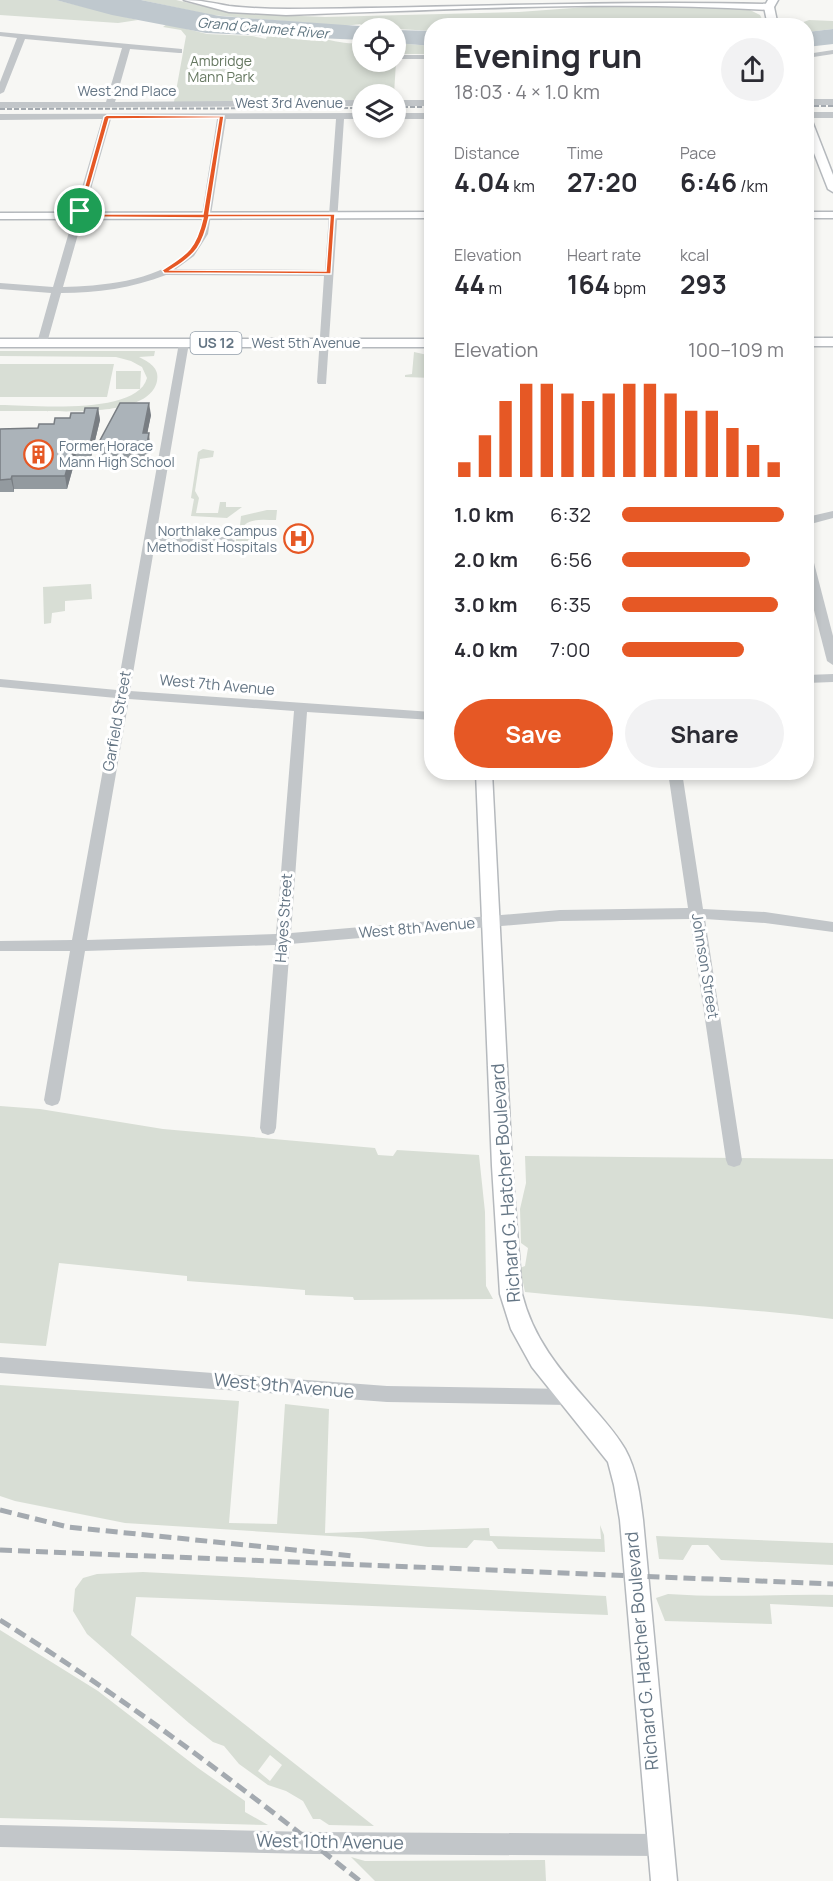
<!DOCTYPE html>
<meta charset="utf-8">
<style>
body{margin:0;font-family:Manrope,sans-serif;background:#f2f2f3;color:#2b2b33;height:100vh;display:flex;flex-direction:column;font-size:22px;white-space:nowrap}
*{box-sizing:border-box;margin:0}
p{font-size:20px;color:#7c7c81}
.icon{flex:none;width:33px;height:33px;fill:none;stroke:currentColor;stroke-width:2;stroke-linecap:round;stroke-linejoin:round}
.map{position:relative;flex:1;overflow:hidden}
.sheet{position:absolute;left:424px;top:18px;width:390px;height:762px;display:flex;flex-direction:column;background:#fff;border-radius:24px;box-shadow:0 3px 9px #0003}
.sheet>*{flex:none}
.controls{position:absolute;left:352px;top:18px;display:grid;gap:12px}
.controls a{display:grid;place-items:center;width:54px;height:54px;border-radius:50%;background:#fff;box-shadow:0 3px 9px #0003;font-size:30px}
.pin{position:absolute;display:grid;place-items:center;width:51px;height:51px;color:#fff;margin:-26px;border:3px solid #fff;border-radius:50%;box-shadow:0 2px 6px #0007}
.round{display:grid;place-items:center;flex:none;width:63px;height:63px;border-radius:32px;background:#f2f2f3}
.summary{display:flex;align-items:center;justify-content:space-between;height:102px;padding:0 30px}
h1{font-size:33px;font-weight:700;line-height:45px}
.stats{display:grid;grid-template-columns:repeat(3,1fr);gap:9px;height:102px;padding:6px 30px}
.stats div{display:grid;align-content:center}
.stats b{font-size:26px;font-weight:700}
.stats small{font-size:16px;font-weight:400}
.stats p{font-size:16px}
.chart{height:168px;padding:12px 30px}
.chart p{display:flex;justify-content:space-between}
.chart svg{width:100%;height:108px;margin-top:6px;stroke:#e65825;stroke-width:6}
.cta{display:flex;gap:12px;margin-top:auto;padding:12px 30px}
.cta a{flex:1;height:69px;border-radius:36px;background:#e65825;color:#fff;font-size:24px;font-weight:700;line-height:69px;text-align:center}
.cta a+a{background:#f2f2f3;color:#2b2b33}
ul{padding:0 30px;list-style:none;font-size:20px}
li{display:grid;grid-template-columns:96px 72px 1fr;align-items:center;height:45px}
li i{height:15px;border-radius:8px;background:#e65825}
.map>svg:first-child{display:block}
.green{fill:#d8ded5;fill-rule:evenodd}
.water{fill:#bfc8ce}
.lines{fill:none;stroke-linecap:round;stroke-linejoin:round}
.major-casing{stroke:#b5b9bd;stroke-width:3}
.highway-casing{stroke:#b5b8bc;stroke-width:3}
.minor{fill:#c2c6c9;fill-rule:evenodd}
.major{fill:#fff;fill-rule:evenodd}
.highway{fill:#fff;fill-rule:evenodd}
.rail-far1{stroke:#a4aab0;stroke-width:2;stroke-dasharray:5 2;stroke-linecap:butt}
.rail{stroke:#a4aab0;stroke-width:5;stroke-dasharray:12 6;stroke-linecap:butt}
.wall{fill:#939a9f}
.shaded-wall{fill:#787d82}
.building{fill:#abb3b9;stroke:#787d82;stroke-width:1.5}
.route{fill:#e65825;stroke:#fff;stroke-width:1.5;fill-rule:evenodd}
.labels{text-anchor:middle;stroke-width:6;stroke-linejoin:round;paint-order:stroke}
.far-water-label{font-size:14px;font-style:italic;fill:#617782;stroke:#fff}
.far-park-label{font-size:14px;fill:#657760;stroke:#fff}
.far-street-label{font-size:14px;fill:#657685;stroke:#fff}
.shield{fill:#fff;stroke:#939faa;stroke-width:1.5}
.shield-label{font-size:14px;font-weight:bold;fill:#657685}
.far-poi-label{font-size:14px;fill:#657685;stroke:#fff;text-anchor:start}
.street-label{font-size:15px;fill:#657685;stroke:#fff}
.near-street-label{font-size:18px;fill:#657685;stroke:#fff}
</style>
<div class="map">
<svg width="833" height="1881" viewBox="0 0 833 1881">
<rect width="100%" height="100%" fill="#f7f7f4"/>
<g class="green">
<path d="M0,0H56L138,20L118,23L0,15Z"/>
<path d="M141,0H176L220,10L258,14L325,17L519,12L641,3L734,7L748,9L760,15L765,25L432,26V31L365,27L360,24L345,26L211,15Z"/>
<path d="M809,20L833,21V29L807,32V26H793Z"/>
<path d="M167,24L207,34L252,36L266,39L267,36L290,37L293,39L317,41L318,38C331,40 351,46 363,42V62H396L394,94H363V101L174,102L186,36L181,30L163,27Z"/>
<path d="M396,43L432,46V54H397L396,60Z"/>
<path d="M0,351H155L154,356L139,357C149,362 160,368 157,381C150,417 65,411 37,411C25,411 12,411 0,411V405C32,405 137,416 147,378L142,367L131,361L116,357L0,356Z"/>
<path d="M414,352L432,356V378L405,377V375L412,374Z"/>
<path d="M0,364H114L107,397H0Z"/>
<path d="M116,371H141L140,389H116Z"/>
<path d="M203,449L214,451L213,457L200,459L195,491L199,498L196,513H218L220,502H226V507H242L227,518L191,516L194,499L191,498L198,452Z"/>
<path d="M267,510H277L276,520C263,520 248,517 240,530L245,538L262,542L233,545L236,542V526H240L241,516Z"/>
<path d="M91,584L92,599L65,601V611L52,613L51,623L44,624L43,587Z"/>
<path d="M0,1106L40,1109L163,1129L375,1148L378,1155L393,1156L397,1150L479,1155L485,1212L486,1286L493,1299L354,1300L353,1297L305,1295V1290L187,1281V1276L59,1263L46,1346L0,1343Z"/>
<path d="M525,1156L833,1159V1319C731,1306 628,1303 525,1292L520,1268L525,1266L528,1248L521,1243L520,1209L526,1183Z"/>
<path d="M0,1385L239,1401L229,1523L277,1524L285,1404L329,1409L325,1533L489,1528L490,1536L601,1539L600,1525L604,1535L605,1552L498,1549L492,1541L474,1540L467,1548L428,1547L362,1538L125,1523L15,1501L0,1496Z"/>
<path d="M656,1536L833,1543V1565L721,1560L708,1545H692L683,1560L659,1559Z"/>
<path d="M143,1572L606,1596L608,1615L136,1597L131,1635L374,1826L329,1825L320,1819H313L303,1801L286,1791L268,1785L239,1764L224,1746L213,1742L189,1723L87,1634L73,1611L75,1589L83,1578L97,1574ZM270,1755L282,1765L270,1781L258,1771Z"/>
<path d="M668,1594C723,1598 778,1594 833,1595V1607L770,1604L772,1624L665,1621L656,1598Z"/>
<path d="M0,1630L98,1691L198,1768L245,1801V1812L268,1825L0,1818Z"/>
<path d="M351,1857L365,1861L545,1860L546,1881H375Z"/>
</g>
<g class="water">
<path d="M56,0H141L219,16L387,28H363V40L206,33L112,15Z"/>
<path d="M833,29V44L807,47V32Z"/>
<path d="M396,30L432,31V46L396,43Z"/>
</g>
<g class="lines">
<defs>
<g id="major">
<path d="M768,0H778L774,7L778,26H768L764,7Z"/>
<path d="M807,118L812,121L833,175V192L828,189L807,135Z"/>
<path d="M432,212V218L0,219V213Z"/>
<rect x="807" y="212" width="26" height="6"/>
<rect x="807" y="338" width="26" height="8"/>
<rect x="0" y="339" width="432" height="8"/>
<path d="M476,772H492L512,1166L522,1294C533,1338 559,1369 588,1402C601,1417 615,1432 625,1449C637,1471 640,1495 643,1520L677,1881H651L620,1520L614,1485L608,1462L532,1367L511,1329L500,1294L492,1166Z"/>
</g>
<path id="highway" d="M184,0C200,0 213,3 229,6C247,8 268,9 288,9C448,8 609,0 769,4L774,7L769,10C608,0 447,10 286,15L229,12Z"/>
</defs>
<use href="#major" class="major-casing"/>
<use href="#highway" class="highway-casing"/>
<g class="minor">
<path d="M0,32L182,49V53H179L130,49L115,102L363,100V106L0,108V102H106L122,48L25,39L4,92L0,94V82L17,38L0,36Z"/>
<path d="M833,50V54L807,58V54Z"/>
<path d="M399,55H432V59H396V56Z"/>
<rect x="807" y="99" width="26" height="6"/>
<rect x="396" y="100" width="36" height="6"/>
<rect x="807" y="112" width="26" height="6"/>
<path d="M363,113V119H344L326,384H318L317,382L324,276L166,275C132,288 97,293 61,293L47,343L42,346L37,343L51,293L0,289V283L53,287L102,119L0,120V114ZM111,119H217C213,146 208,174 204,202C202,212 202,224 198,234C181,280 105,286 63,287ZM226,119H336L325,270L176,269L194,256L208,234Z"/>
<rect x="396" y="113" width="36" height="6"/>
<path d="M184,340L189,343L156,536L229,537L235,541L229,545L155,543L130,691L432,712V720L307,712L291,933L560,910L688,908L668,772H682L703,909L765,912L833,922V932L765,923L705,919L742,1160L740,1165L734,1167L728,1165L726,1160L690,919L560,921L290,944L276,1128L274,1133L268,1135L262,1133L260,1128L275,945L85,951L60,1100L58,1104L52,1106L46,1104L44,1100L70,951H0V941L72,940L116,698L0,687V679L117,690L179,343ZM129,699L294,711L276,934L87,940Z"/>
<path d="M833,511V518L807,525V517Z"/>
<path d="M807,555L813,559L833,636V665L827,661L807,583Z"/>
<path d="M833,674V682L807,683V675Z"/>
<path d="M0,1357L387,1386L569,1389L576,1391L578,1397L576,1403L569,1405L387,1402L0,1373Z"/>
<path d="M0,1825L313,1832L660,1834L668,1837L671,1845L668,1853L660,1856L313,1854L0,1847Z"/>
</g>
<use href="#major" class="major"/>
<use href="#highway" class="highway"/>
<g class="rail-far1">
<path d="M807,106H833"/>
<path d="M396,107H432"/>
<path d="M0,109L363,108"/>
</g>
<g class="rail">
<path d="M0,1510L68,1527L354,1556"/>
<path d="M0,1550L833,1584"/>
<path d="M0,1620C126,1699 244,1788 360,1881"/>
</g>
</g>
<g class="wall">
<path d="M98,408L100,420L91,457H76L67,489H14V492H0V429L38,428L54,424Z"/>
<path d="M151,415L147,433L150,445L148,457L114,459L113,457H100L98,444Z"/>
</g>
<g class="shaded-wall">
<path d="M149,403L151,415L145,445L143,433Z"/>
<path d="M98,408L100,420L91,457L90,444Z"/>
<path d="M149,433L150,445L148,457L147,444Z"/>
<path d="M74,444L76,457L67,489L65,476Z"/>
<path d="M12,476L14,489V492L11,479Z"/>
</g>
<g class="building">
<path d="M120,403H149L143,433H149L147,444L112,447V444H98Z"/>
<path d="M85,408H98L90,444H74L65,476H12L11,479L0,480V429L38,428L39,424H54L55,418H70L71,413H84Z"/>
</g>
<path class="route" d="M107,115L224,116L209,214H335L331,274L164,273L162,270C188,254 196,248 203,218L76,217L104,117ZM219,118L203,214H82L109,119ZM209,217H330L326,271L171,270C196,255 203,245 209,217Z"/>
<defs>
<symbol id="building-ring" viewBox="-11 -11 22 22"><circle r="9.5" fill="#fff" stroke="#e65825" stroke-width="1.5"/><path d="M-4-6H4V6H1V3H-1V6H-4ZM-2.5-4.3h1.7v1.8h-1.7ZM.8-4.3h1.7v1.8H.8ZM-2.5-1h1.7V.8h-1.7ZM.8-1h1.7V.8H.8Z" fill="#e65825"/></symbol>
<symbol id="hospital-ring" viewBox="-11 -11 22 22"><circle r="9.5" fill="#fff" stroke="#e65825" stroke-width="1.5"/><path d="M-5-5h3v3.5h4V-5h3V5h-3V1.5h-4V5h-3Z" fill="#e65825"/></symbol>
</defs>
<g fill-rule="evenodd">
<use href="#building-ring" x="22" y="438" width="33" height="33"/>
<use href="#hospital-ring" x="282" y="522" width="33" height="33"/>
</g>
<g class="labels">
<g class="far-water-label">
<text transform="translate(263 28) rotate(5)" y="5">Grand Calumet River</text>
</g>
<g class="far-park-label">
<text x="221" y="66">Ambridge<tspan x="221" dy="16">Mann Park</tspan></text>
</g>
<g class="far-street-label">
<text x="127" y="96">West 2nd Place</text>
<text x="289" y="108">West 3rd Avenue</text>
<text x="306" y="348">West 5th Avenue</text>
</g>
<rect class="shield" x="190.5" y="332" width="51" height="22" rx="4.5"/>
<g class="shield-label">
<text x="216" y="348">US 12</text>
</g>
<g class="far-poi-label">
<text x="59" y="451">Former Horace<tspan x="59" dy="16">Mann High School</tspan></text>
<text x="277" y="536" text-anchor="end">Northlake Campus<tspan x="277" dy="16">Methodist Hospitals</tspan></text>
</g>
<g class="street-label">
<text transform="translate(217 685) rotate(5)" y="5">West 7th Avenue</text>
<text transform="translate(117 721) rotate(-80)" y="5">Garfield Street</text>
<text transform="translate(284 918) rotate(-86)" y="5">Hayes Street</text>
<text transform="translate(417 928) rotate(-5)" y="5">West 8th Avenue</text>
<text transform="translate(705 966) rotate(81)" y="5">Johnson Street</text>
</g>
<g class="near-street-label">
<text transform="translate(506 1183) rotate(-94)" y="6">Richard G. Hatcher Boulevard</text>
<text transform="translate(284 1386) rotate(5)" y="6">West 9th Avenue</text>
<text transform="translate(642 1651) rotate(-95)" y="6">Richard G. Hatcher Boulevard</text>
<text transform="translate(330 1842) rotate(1)" y="6">West 10th Avenue</text>
</g>
</g>
</svg>
<div class="controls">
<a><svg class="icon" aria-label="locate" viewBox="0 0 24 24"><circle cx="12" cy="12" r="6"/><path d="M12 2v4M12 18v4M2 12h4M18 12h4"/></svg></a>
<a><svg class="icon" aria-label="layers" viewBox="0 0 24 24"><path d="M12 4l9 5-9 5-9-5zM3 14l9 5 9-5"/></svg></a>
</div>
<div class="pin" style="left:80px;top:211px;background:#1e9e55"><svg class="icon" aria-label="arrive" viewBox="0 0 24 24"><path d="M6 21V4h12l-3 4 3 4H6"/></svg></div>
<section class="sheet">
<div class="summary"><div><h1>Evening run</h1><p>18:03 · 4 × 1.0 km</p></div><a class="round"><svg class="icon" aria-label="share" viewBox="0 0 24 24"><path d="M12 15V3M7 8l5-5 5 5M5 13v7h14v-7"/></svg></a></div>
<div class="stats">
<div><p>Distance</p><b>4.04<small> km</small></b></div>
<div><p>Time</p><b>27:20</b></div>
<div><p>Pace</p><b>6:46<small> /km</small></b></div>
</div>
<div class="stats">
<div><p>Elevation</p><b>44<small> m</small></b></div>
<div><p>Heart rate</p><b>164<small> bpm</small></b></div>
<div><p>kcal</p><b>293</b></div>
</div>
<div class="chart"><p><span>Elevation</span>100–109 m</p>
<svg viewBox="0 0 160 44" preserveAspectRatio="none"><path d="M5 44V38M15 44V27M25 44V13M35 44V6M45 44V6M55 44V10M65 44V13M75 44V10M85 44V6M95 44V6M105 44V10M115 44V17M125 44V17M135 44V24M145 44V31M155 44V38"/></svg>
</div>
<ul>
<li><b>1.0 km</b>6:32<i style="width:100%"></i></li>
<li><b>2.0 km</b>6:56<i style="width:79%"></i></li>
<li><b>3.0 km</b>6:35<i style="width:96%"></i></li>
<li><b>4.0 km</b>7:00<i style="width:75%"></i></li>
</ul>
<div class="cta"><a>Save</a><a>Share</a></div>
</section>
</div>
